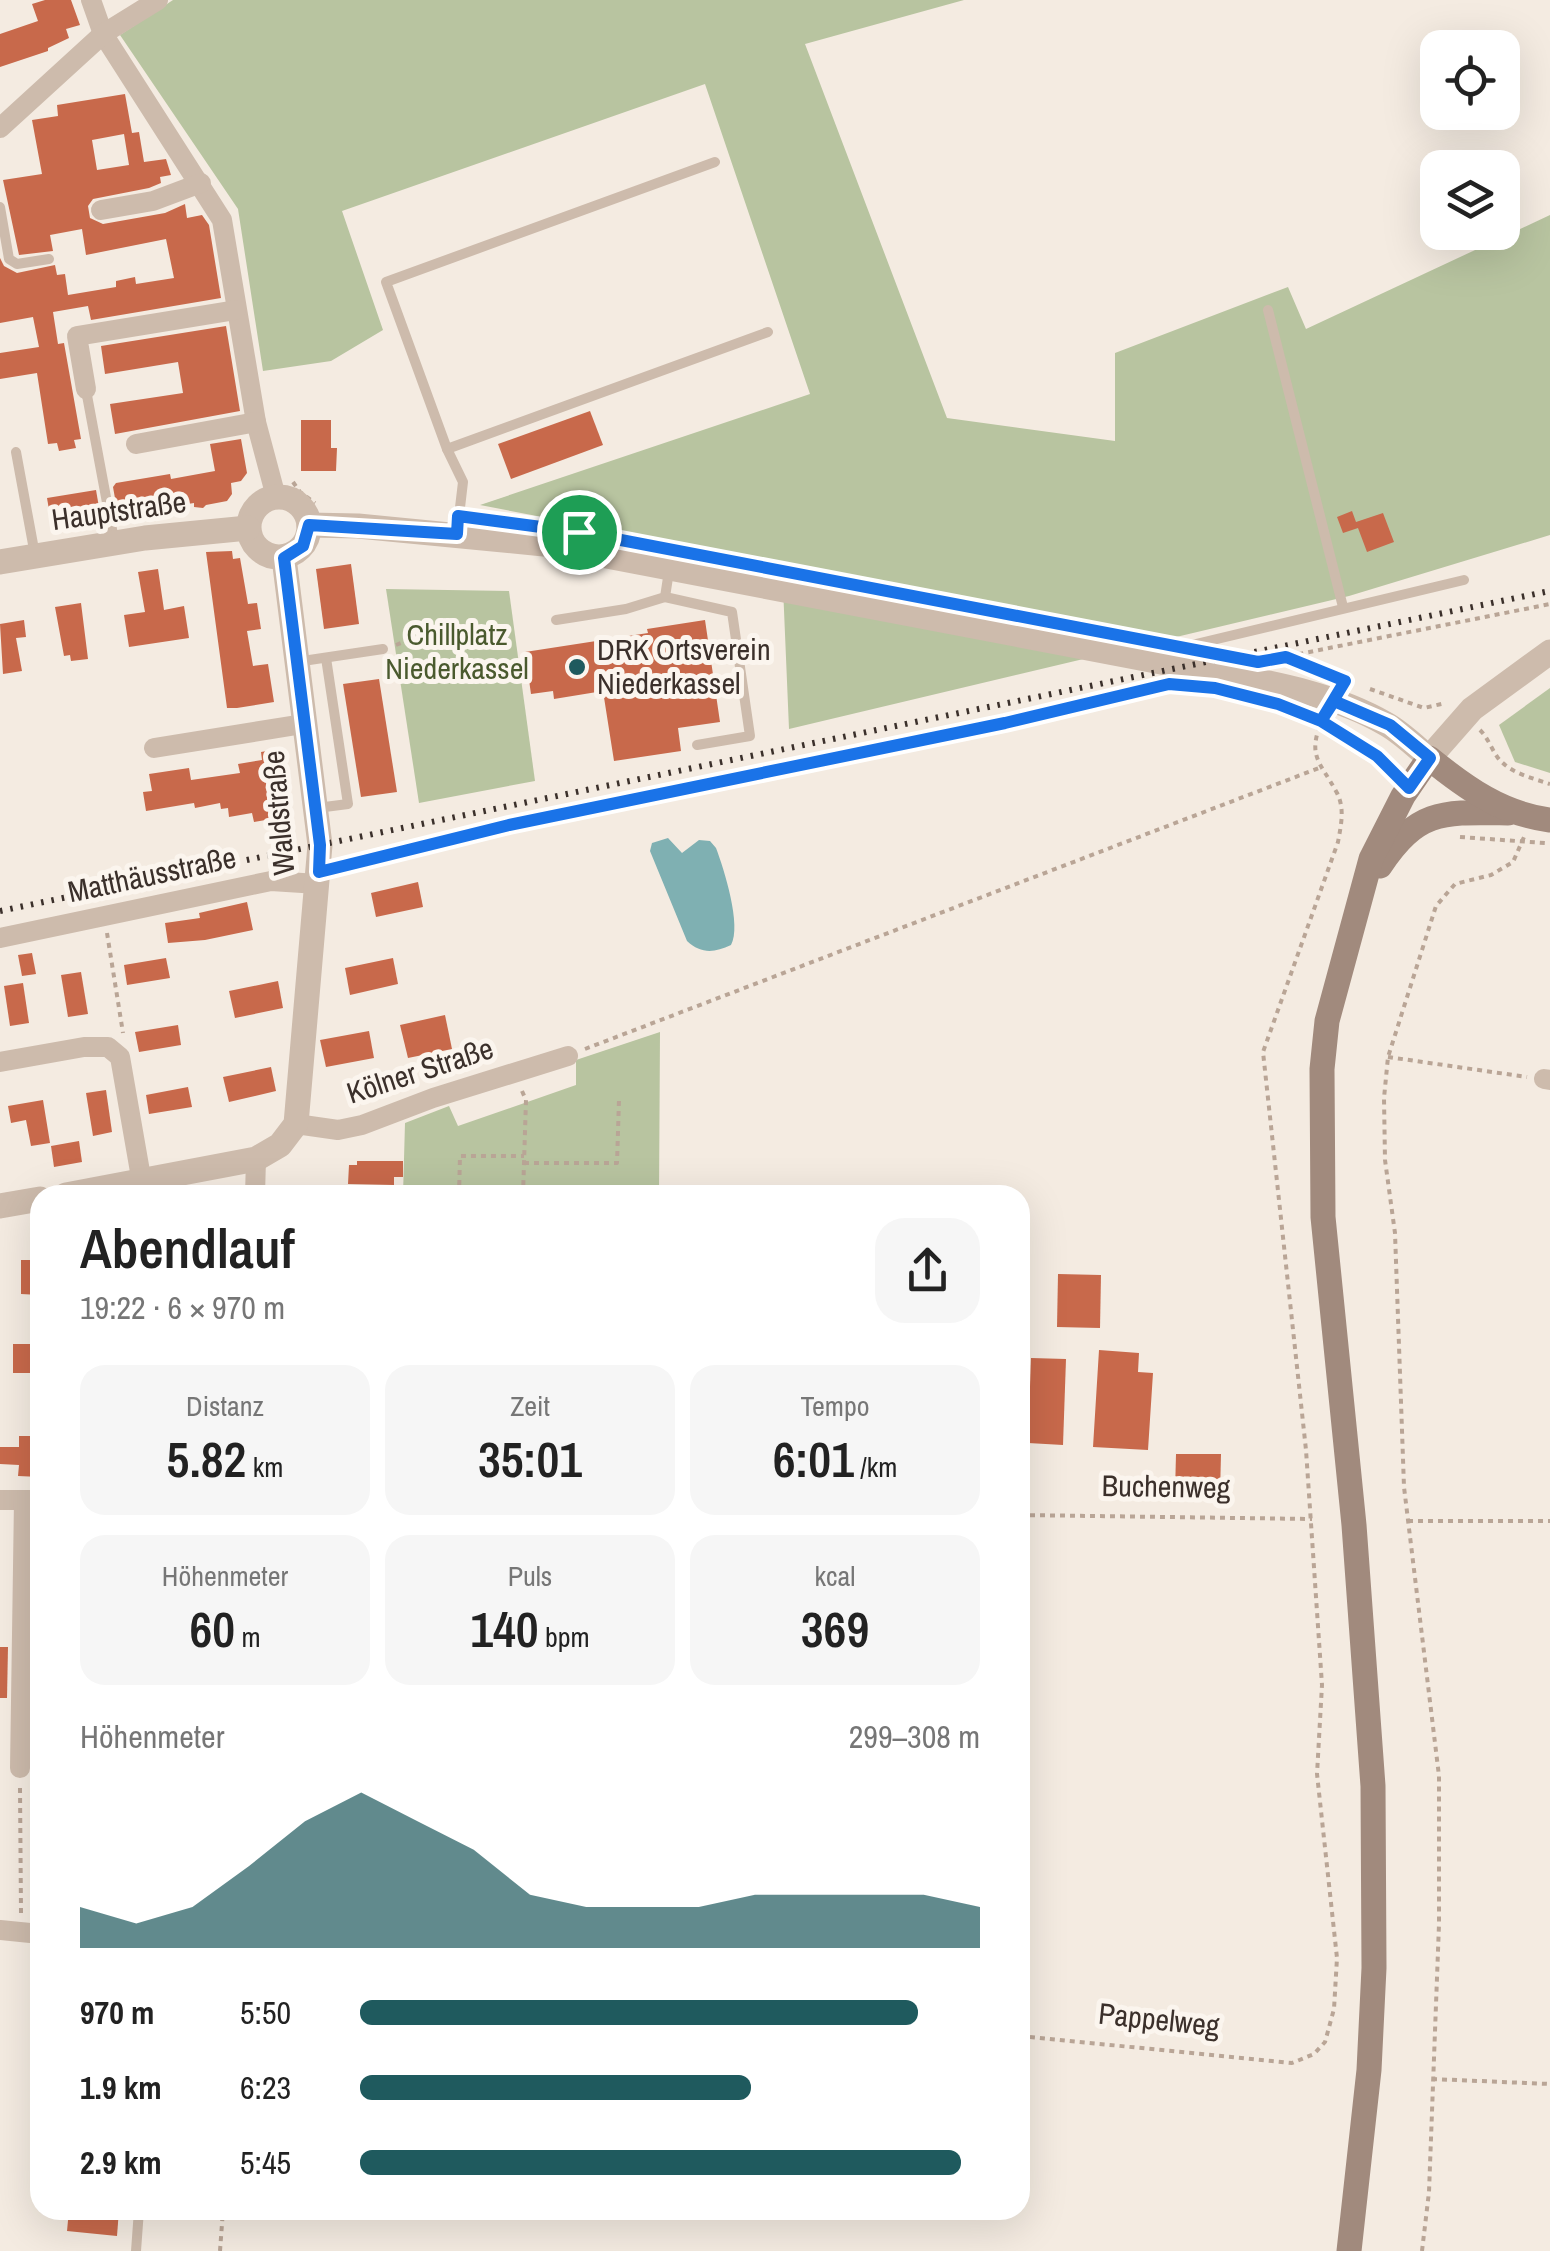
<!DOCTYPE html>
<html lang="de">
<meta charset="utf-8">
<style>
body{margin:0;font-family:"Archivo Narrow",sans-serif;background:#f6f6f6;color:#222;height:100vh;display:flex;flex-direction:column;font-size:38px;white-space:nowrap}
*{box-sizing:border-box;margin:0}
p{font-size:32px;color:#767676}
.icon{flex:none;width:55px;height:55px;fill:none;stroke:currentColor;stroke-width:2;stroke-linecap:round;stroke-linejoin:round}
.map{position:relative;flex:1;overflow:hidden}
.panel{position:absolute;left:30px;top:1185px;width:1000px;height:1035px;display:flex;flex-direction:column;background:#fff;border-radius:30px;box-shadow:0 10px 40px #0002}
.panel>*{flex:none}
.controls{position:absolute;left:1420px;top:30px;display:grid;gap:20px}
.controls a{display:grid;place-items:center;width:100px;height:100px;border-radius:20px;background:#fff;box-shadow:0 10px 40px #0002;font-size:50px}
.pin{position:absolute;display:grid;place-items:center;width:85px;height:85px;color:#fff;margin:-42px;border:5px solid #fff;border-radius:50%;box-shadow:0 2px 10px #0007}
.round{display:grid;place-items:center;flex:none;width:105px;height:105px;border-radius:30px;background:#f6f6f6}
.headline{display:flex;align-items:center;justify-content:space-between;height:170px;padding:0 50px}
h1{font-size:55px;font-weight:600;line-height:75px}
.metrics{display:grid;grid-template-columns:repeat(3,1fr);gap:15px;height:170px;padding:10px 50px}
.metrics div{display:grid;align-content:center;border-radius:25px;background:#f6f6f6;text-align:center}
.metrics b{font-size:50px;font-weight:600}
.metrics small{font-size:28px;font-weight:400}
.metrics p{font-size:28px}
.chart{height:280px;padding:20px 50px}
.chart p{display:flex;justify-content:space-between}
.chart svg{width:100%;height:180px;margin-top:10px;fill:#1f5a5e;opacity:.7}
ul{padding:0 50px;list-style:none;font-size:32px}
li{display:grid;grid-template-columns:160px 120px 1fr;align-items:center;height:75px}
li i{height:25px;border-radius:12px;background:#1f5a5e}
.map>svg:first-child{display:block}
.green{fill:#b8c4a0}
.water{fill:#7fb0b2}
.building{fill:#c8694b;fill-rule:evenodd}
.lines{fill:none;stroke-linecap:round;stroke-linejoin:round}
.path{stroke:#b9a596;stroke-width:4;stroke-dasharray:5 5;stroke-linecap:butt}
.service{stroke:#cdbbac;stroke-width:10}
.minor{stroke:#cdbbac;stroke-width:20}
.tertiary{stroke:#cdbbac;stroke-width:25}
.secondary{stroke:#a18a7d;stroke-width:25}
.rail{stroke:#3b302b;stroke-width:6;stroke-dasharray:2.5 8;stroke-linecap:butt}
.route-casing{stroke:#fff;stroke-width:20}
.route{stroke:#1a73e8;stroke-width:12}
.poi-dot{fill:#1f5a5e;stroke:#fbf5ee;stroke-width:4}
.labels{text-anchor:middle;stroke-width:10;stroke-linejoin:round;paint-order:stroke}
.street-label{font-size:30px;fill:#3b302b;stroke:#fbf5ee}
.park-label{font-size:30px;fill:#4a5a2e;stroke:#fbf5ee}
.poi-label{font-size:30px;fill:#3b302b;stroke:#fbf5ee;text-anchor:start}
</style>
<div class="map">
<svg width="1550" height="2251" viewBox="0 0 1550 2251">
<rect width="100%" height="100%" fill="#f4ebe1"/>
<g class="green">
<path d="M173,0H964L805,44L947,418L1115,441V353L1288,287L1306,329L1550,215V535L1349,596L789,729L782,563L480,505L810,394L705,84L342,211L383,330L331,361L263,371L238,209L120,35Z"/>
<path d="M386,589L509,591L535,781L419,803Z"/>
<path d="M1550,688V773L1515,762L1499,725Z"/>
<path d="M660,1032L659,1195H403L405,1123L449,1106L458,1126L576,1085V1060Z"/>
</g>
<path class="water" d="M668,838L682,853L699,840L710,841L716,848C724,869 742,926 731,945C714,953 701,954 687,941L650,851L652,843Z"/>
<g class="building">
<path d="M45,0H71L80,25L66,29L69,38L48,48V51L0,67V34L38,21L32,4Z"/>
<path d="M125,94L132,133L125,134L139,132L144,162L166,159L171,175L160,177L161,183L149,188L93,199L88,206L90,218L103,224L165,213L185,204L187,218L202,215L209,225L221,298L91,320L88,306L53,312L58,344L64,343L81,439L74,440L76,448L59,451L57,443L48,444L37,373L0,379V353L39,347L33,317L0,323V258L4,266L17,273L55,265L57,275L65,274L68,295L116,287V281L135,277L136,284L174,278L166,239L86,255L82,229L50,235L53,251L19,255L3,180L42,174L32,120L58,116L57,105ZM124,134L129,165L97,170L92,140Z"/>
<path d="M226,326L240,411L115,434L110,404L183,393L178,362L105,374L101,346Z"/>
<path d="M590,411L603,445L511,479L498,444Z"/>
<path d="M301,420H331V448H337L336,471H301Z"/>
<path d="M241,439L247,473L241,481L231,483L232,494L227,501L206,505L203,508L194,507V503L118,515L113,487L116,483L170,474L171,479L215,471L210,444Z"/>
<path d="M96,490L101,519L52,527L47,498Z"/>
<path d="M1352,511L1356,522L1383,513L1394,542L1367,552L1358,528L1343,533L1337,517Z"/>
<path d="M232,551L233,559L240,558L248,604L257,603L261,629L247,631L253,666L268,664L274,702L237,708H227L206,552Z"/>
<path d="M351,564L359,624L324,629L316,569Z"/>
<path d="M158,569L164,610L184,606L189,638L129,647L124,615L145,612L138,572Z"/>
<path d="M81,603L88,659L71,661L70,655L64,656L55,607Z"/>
<path d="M24,620L26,637L16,638L22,671L3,674L0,624Z"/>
<path d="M705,620L720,722L678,728L681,751L614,761L603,691L554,699L553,691L531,694L525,652L648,633L647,629Z"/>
<path d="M379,679L397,792L361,797L343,684Z"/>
<path d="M278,749L294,824L278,827L277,818L254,822L252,813L229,817L228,808L221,809L220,803L195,808L194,803L146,811L143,792L152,791L149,774L189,768L191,780L240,773L238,764L262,760L261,752Z"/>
<path d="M418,882L423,907L376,917L371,893Z"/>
<path d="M247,902L253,930L205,940L168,943L165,923L200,918L199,913Z"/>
<path d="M32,953L36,974L22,976L18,955Z"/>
<path d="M166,958L170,978L127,985L124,965Z"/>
<path d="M393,958L398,984L350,995L345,968Z"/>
<path d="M81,972L88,1014L68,1017L61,975Z"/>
<path d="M278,981L283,1008L235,1018L229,991Z"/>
<path d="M23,983L29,1023L10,1026L4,986Z"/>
<path d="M445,1015L452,1049L408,1058L400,1025Z"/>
<path d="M178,1025L181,1045L139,1052L135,1032Z"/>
<path d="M369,1031L374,1058L326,1067L320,1040Z"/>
<path d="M271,1067L276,1091L229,1102L223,1077Z"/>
<path d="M188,1087L192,1107L149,1114L146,1095Z"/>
<path d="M106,1090L112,1132L93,1136L86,1093Z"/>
<path d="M43,1100L50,1143L31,1146L26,1120L11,1123L8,1106Z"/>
<path d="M79,1141L82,1162L54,1167L51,1146Z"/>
<path d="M357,1161H403V1177H394V1185L348,1184L349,1165H357Z"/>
<path d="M21,1260H40V1295L21,1294Z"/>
<path d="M1058,1274L1101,1275L1100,1328L1057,1327Z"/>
<rect x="13" y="1344" width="26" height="29"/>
<path d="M1099,1350L1139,1353L1138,1372L1153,1373L1148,1450L1093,1447Z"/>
<path d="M1031,1358L1066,1359L1063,1445L1028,1443Z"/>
<path d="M19,1436H40V1477L18,1476L19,1465L0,1464V1447H19Z"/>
<path d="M1176,1454H1221L1220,1494L1175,1493Z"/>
<path d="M0,1647H8L7,1698H0Z"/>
<path d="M69,2210H119L117,2236L67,2231Z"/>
</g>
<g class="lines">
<g class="path">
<path d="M293,482L300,492L315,503"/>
<path d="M396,645L414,638L470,632"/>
<path d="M1286,657L1323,672"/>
<path d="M1269,660L1550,604"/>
<path d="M1370,689L1424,708L1446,703"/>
<path d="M1323,722L1377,756L1391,772"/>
<path d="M1480,730C1488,738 1491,748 1498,758C1510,773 1532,778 1550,784"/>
<path d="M1460,837L1545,843"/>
<path d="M339,867L509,825L1005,723L1164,685"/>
<path d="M107,933L123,1033"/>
<path d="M585,1049L1319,768"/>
<path d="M1388,1057L1527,1077"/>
<path d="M522,1091L526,1100L523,1195"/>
<path d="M524,1163H617L619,1100"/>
<path d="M459,1195L460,1156H524"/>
<path d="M1020,1515L1312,1519"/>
<path d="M1408,1521H1550"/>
<path d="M20,1788L21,1913"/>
<path d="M1020,2036L1292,2063L1314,2054L1325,2042L1334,2009L1337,1958L1317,1774L1322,1685L1306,1450L1263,1052L1338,842C1341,825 1345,809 1337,793C1320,761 1306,757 1323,718"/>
<path d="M1432,2079L1550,2084"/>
<path d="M220,2251L223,2210"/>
<path d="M1422,2251L1429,2192L1439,1924V1776L1404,1487L1395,1233L1385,1160L1384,1098L1388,1057L1436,906L1455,884L1491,875L1513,862L1524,837"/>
</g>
<g class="service">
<path d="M0,207L9,259L17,264L49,259"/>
<path d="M1268,310L1343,607"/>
<path d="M86,390L114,540"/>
<path d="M447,449L768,332"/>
<path d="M16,452L35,555"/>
<path d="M457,533L463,482L447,449L386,282L715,162"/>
<path d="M665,597L732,612L750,736L697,745"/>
<path d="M556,620L626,609L665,597L669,571"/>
<path d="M1154,654L1464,580"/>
<path d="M296,662L383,649"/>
<path d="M317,808L348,804L326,658"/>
<path d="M136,2251L139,2210"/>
</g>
<g class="minor">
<path d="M91,0L103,34L222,220L256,422L276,497"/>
<path d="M0,128L103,34L158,0"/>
<path d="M101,210L153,201L201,183"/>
<path d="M86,389L77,336L236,310"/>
<path d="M136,444L256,422"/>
<path d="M154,748L303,724"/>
<path d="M0,938L271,881L318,884"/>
<path d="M0,1062L84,1047H108L120,1057L142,1183"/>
<path d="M1544,1079L1550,1080"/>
<path d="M296,1124L338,1130L362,1125L433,1098L568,1056"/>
<path d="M255,1195L256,1159"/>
<path d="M0,1500H40"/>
<path d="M20,1768L24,1500"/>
<path d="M0,1930L40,1934"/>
</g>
<g class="tertiary">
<circle cx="279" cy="527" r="30"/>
<path d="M309,525L358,526L544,544L1182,666C1250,680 1326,689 1386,724C1402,733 1416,747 1429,758L1472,709L1550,652"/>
<path d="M0,562L145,538L248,528"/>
<path d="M66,1195L256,1159L280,1145L296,1124L320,845L284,558"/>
<path d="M0,1206L40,1199"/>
</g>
<g class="secondary">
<path d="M1380,866C1418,809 1443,812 1508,813"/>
<path d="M1349,2251L1369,2070L1374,1968L1373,1786L1354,1525L1323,1217L1322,1069L1327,1021L1371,859L1403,796L1429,758C1466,788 1502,814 1550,820"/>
</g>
<path class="rail" d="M0,911L1550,591"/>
</g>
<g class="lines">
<defs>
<path id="route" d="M579,532L458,516L457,534L309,525L303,546L284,558L320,845L319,872L509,825L1005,723L1169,684L1215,688L1278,704L1321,721L1334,701L1390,725L1430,758L1409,788L1377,756L1321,721L1345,681L1286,657L1258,662L579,532"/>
</defs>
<use href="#route" class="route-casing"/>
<use href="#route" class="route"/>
</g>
<circle class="poi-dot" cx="577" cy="667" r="10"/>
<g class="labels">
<g class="street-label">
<text transform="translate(119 511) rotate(-8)" y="10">Hauptstraße</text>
<text transform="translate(279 813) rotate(-95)" y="10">Waldstraße</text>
<text transform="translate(152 875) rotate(-12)" y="10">Matthäusstraße</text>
<text transform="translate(420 1071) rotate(-18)" y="10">Kölner Straße</text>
<text transform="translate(1166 1487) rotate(1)" y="10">Buchenweg</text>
<text transform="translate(1159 2020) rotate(6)" y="10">Pappelweg</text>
</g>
<g class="park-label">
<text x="457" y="645">Chillplatz<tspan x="457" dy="34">Niederkassel</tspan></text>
</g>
<g class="poi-label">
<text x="597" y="660">DRK Ortsverein<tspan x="597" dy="34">Niederkassel</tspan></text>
</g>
</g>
</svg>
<div class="controls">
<a><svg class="icon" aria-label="locate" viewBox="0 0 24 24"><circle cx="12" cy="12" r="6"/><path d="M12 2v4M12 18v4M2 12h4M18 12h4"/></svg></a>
<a><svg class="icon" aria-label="layers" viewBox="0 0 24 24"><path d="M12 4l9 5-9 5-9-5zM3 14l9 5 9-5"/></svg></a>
</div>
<div class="pin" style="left:579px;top:532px;background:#1e9e55"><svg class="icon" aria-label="arrive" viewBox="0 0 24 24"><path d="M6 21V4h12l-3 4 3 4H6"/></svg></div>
<section class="panel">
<div class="headline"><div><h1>Abendlauf</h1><p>19:22 · 6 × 970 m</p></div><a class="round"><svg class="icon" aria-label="share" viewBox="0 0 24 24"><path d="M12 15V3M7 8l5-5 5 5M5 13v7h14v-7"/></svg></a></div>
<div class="metrics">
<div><p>Distanz</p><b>5.82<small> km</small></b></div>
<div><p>Zeit</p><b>35:01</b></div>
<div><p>Tempo</p><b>6:01<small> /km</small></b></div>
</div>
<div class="metrics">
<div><p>Höhenmeter</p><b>60<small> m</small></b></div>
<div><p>Puls</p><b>140<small> bpm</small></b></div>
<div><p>kcal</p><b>369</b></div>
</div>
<div class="chart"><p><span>Höhenmeter</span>299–308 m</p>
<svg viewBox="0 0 160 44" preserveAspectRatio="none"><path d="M0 44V34L10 38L20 34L30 24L40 13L50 6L60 13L70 20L80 31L90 34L100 34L110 34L120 31L130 31L140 31L150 31L160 34V44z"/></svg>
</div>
<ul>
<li><b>970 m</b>5:50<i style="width:90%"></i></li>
<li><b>1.9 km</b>6:23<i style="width:63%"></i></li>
<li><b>2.9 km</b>5:45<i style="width:97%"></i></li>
</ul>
</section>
</div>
